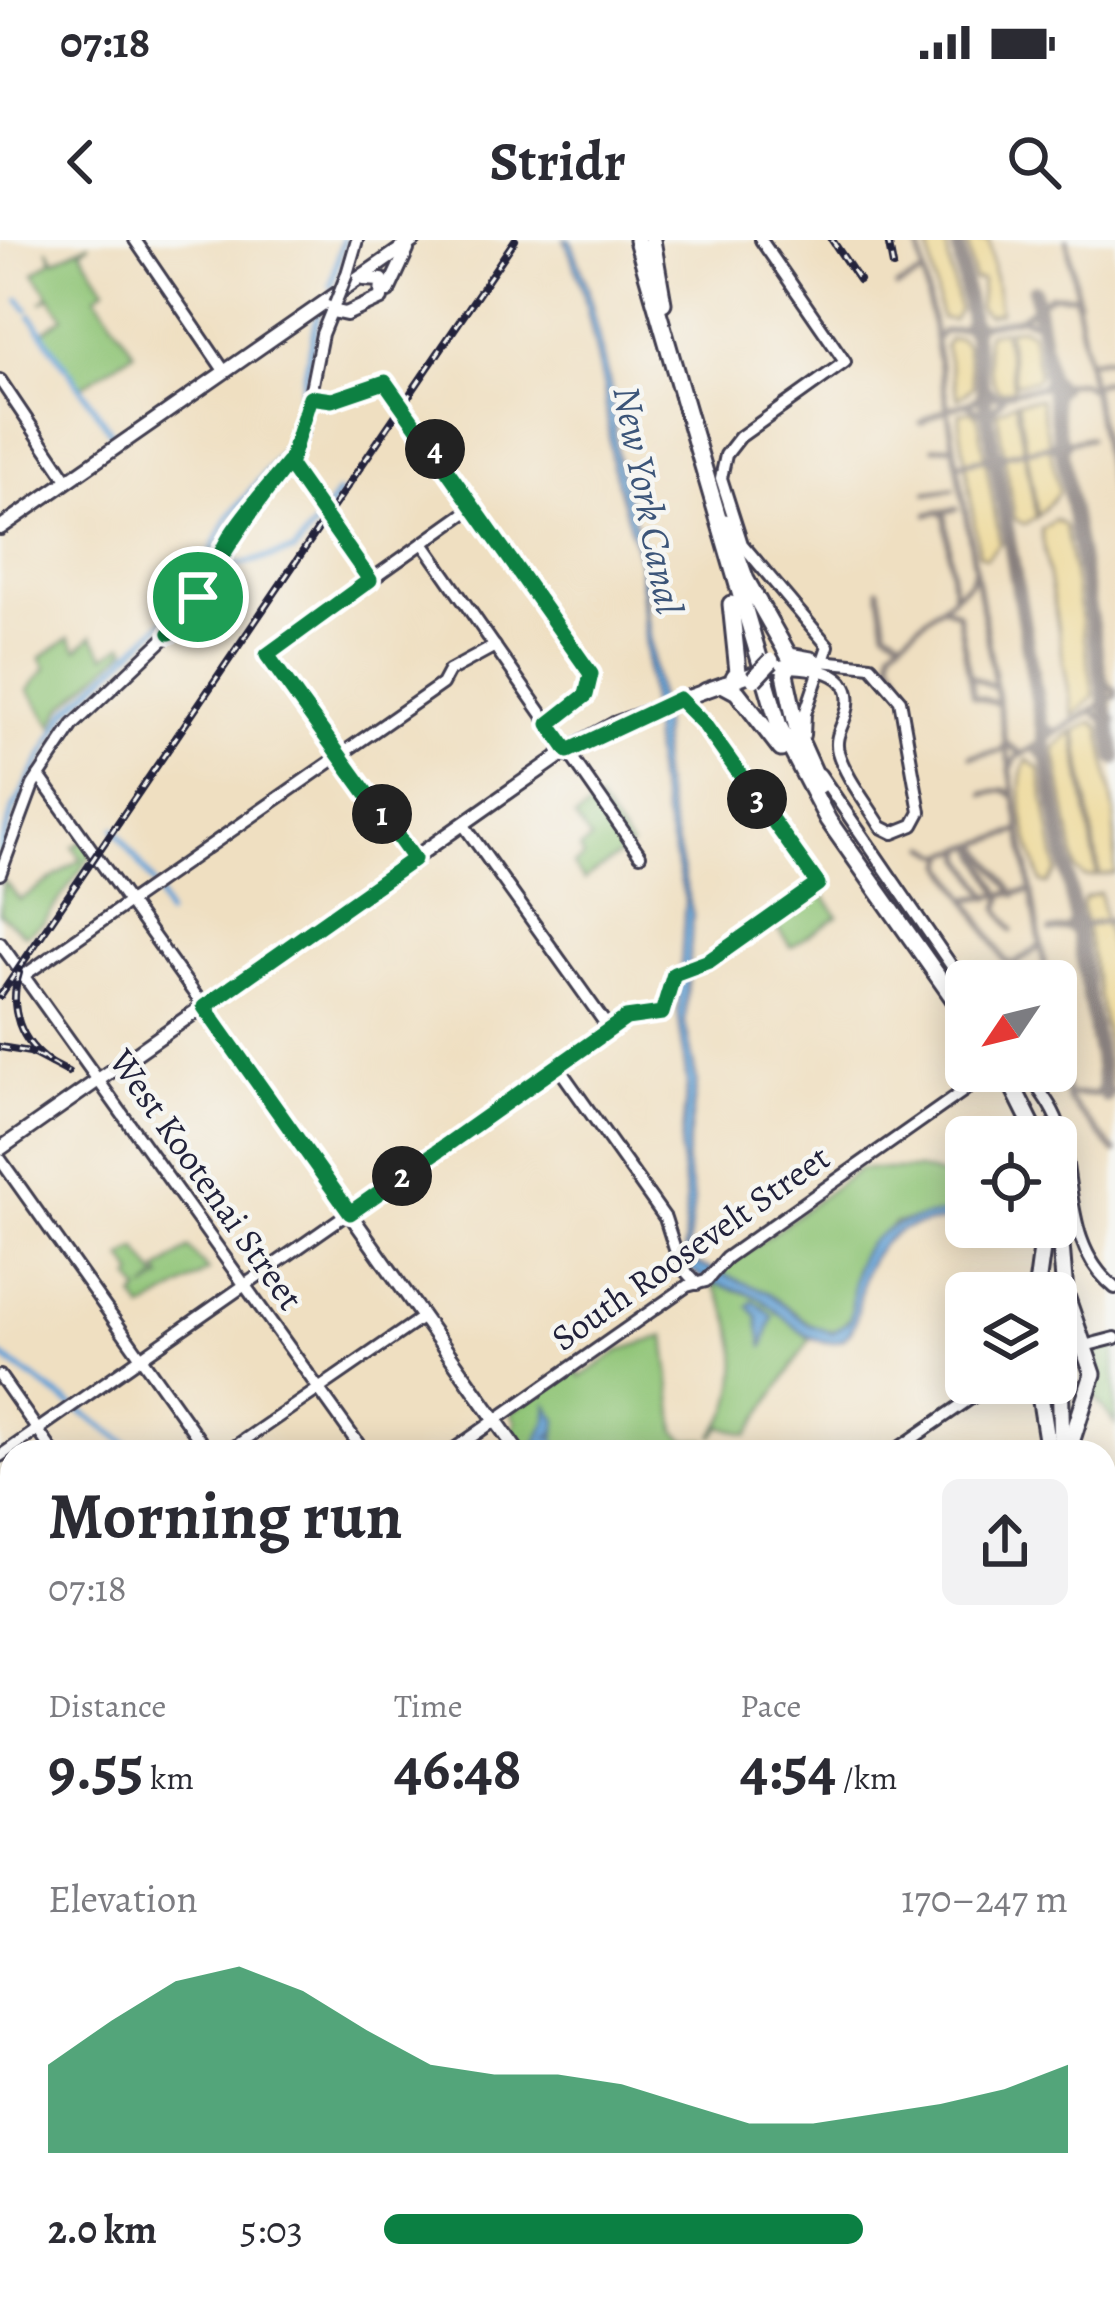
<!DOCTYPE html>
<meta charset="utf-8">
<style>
body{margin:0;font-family:Alegreya,serif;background:#f2f2f3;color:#2b2b33;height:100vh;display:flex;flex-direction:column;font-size:45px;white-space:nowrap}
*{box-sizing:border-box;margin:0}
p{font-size:39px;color:#7c7c81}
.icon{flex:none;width:66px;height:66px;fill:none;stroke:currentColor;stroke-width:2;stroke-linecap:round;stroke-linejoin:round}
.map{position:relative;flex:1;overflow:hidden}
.details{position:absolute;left:0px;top:1200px;width:1116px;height:861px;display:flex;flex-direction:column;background:#fff;border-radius:36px 36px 0 0;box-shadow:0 6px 30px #0003}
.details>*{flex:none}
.needle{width:78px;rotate:235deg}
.buttons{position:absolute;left:945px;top:720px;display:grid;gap:24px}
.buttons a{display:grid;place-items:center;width:132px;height:132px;border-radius:18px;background:#fff;box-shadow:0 6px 30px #0003;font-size:60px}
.pin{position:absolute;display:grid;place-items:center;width:102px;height:102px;color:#fff;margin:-51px;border:6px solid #fff;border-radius:50%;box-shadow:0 3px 12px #0007}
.km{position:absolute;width:60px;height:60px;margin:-30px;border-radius:50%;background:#222;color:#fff;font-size:33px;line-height:60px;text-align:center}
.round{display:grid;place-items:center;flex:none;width:126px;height:126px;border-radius:18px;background:#f2f2f3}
.headline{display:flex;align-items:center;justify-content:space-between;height:204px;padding:0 48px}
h1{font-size:66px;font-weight:700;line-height:90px}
.stats{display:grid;grid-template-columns:repeat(3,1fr);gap:18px;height:204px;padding:12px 48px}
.stats div{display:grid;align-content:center}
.stats b{font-size:60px;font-weight:700}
.stats small{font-size:33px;font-weight:400}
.stats p{font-size:33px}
.chart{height:336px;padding:24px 48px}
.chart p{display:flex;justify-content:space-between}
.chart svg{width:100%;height:216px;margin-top:12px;fill:#0b8043;opacity:.7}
ul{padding:0 48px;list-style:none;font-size:39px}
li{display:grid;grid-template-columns:192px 144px 1fr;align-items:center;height:90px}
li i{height:30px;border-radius:15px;background:#0b8043}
.status{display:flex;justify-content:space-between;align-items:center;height:84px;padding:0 60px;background:#fff;direction:ltr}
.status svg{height:33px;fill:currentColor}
header{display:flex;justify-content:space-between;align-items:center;height:156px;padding:0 48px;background:#fff;font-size:54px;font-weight:700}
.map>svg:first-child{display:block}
.green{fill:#8fc476;stroke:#587358;stroke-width:3}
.sand{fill:#eeda9e;stroke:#887e6c;stroke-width:3}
.water{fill:#64a1d5;stroke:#436288;stroke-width:3}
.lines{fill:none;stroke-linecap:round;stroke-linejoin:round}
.canal{stroke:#64a1d5;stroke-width:6}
.taxiway{stroke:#88807e;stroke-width:6}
.runway{stroke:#88807e;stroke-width:14}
.highway-tunnel{stroke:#c6b9a6;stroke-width:15;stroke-dasharray:15 8;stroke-linecap:butt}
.secondary-casing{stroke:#413e4f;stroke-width:16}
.primary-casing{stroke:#413e4f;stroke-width:18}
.highway-casing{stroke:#413e4f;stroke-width:21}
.secondary{stroke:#fff;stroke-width:10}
.primary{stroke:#fff;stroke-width:12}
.highway{stroke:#fff;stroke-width:15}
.rail-casing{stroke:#22223b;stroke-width:8}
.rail{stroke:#f6f6f2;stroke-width:3;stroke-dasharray:9;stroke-linecap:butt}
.secondary-bridge-casing{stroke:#413e4f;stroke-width:16;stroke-linecap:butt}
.highway-bridge-casing{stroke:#413e4f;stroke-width:21;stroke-linecap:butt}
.secondary-bridge{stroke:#fff;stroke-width:10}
.highway-bridge{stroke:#fff;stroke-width:15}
.route-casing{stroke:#fff;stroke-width:24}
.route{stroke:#0b8043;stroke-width:15}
.labels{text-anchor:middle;stroke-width:9;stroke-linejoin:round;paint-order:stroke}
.street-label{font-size:36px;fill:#22223b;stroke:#f6f6f2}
.water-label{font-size:39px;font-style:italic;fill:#3c5579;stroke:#f6f6f2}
</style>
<div class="status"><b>07:18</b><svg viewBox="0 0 49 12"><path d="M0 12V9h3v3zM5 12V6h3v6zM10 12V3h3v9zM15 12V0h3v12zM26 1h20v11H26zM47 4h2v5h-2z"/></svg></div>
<header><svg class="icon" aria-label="back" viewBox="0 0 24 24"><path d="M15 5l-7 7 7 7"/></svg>Stridr<svg class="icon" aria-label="search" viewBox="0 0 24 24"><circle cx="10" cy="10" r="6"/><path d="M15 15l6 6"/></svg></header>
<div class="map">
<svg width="1115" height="2060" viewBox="0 0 1115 2060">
<rect width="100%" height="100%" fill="#f6f6f2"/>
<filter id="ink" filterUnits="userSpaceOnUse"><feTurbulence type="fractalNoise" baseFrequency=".00833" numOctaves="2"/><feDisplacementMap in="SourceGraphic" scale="24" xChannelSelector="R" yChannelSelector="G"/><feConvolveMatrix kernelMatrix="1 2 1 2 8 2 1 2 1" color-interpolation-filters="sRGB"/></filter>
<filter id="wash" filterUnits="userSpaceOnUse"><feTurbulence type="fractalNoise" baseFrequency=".004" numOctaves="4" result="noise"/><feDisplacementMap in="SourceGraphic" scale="48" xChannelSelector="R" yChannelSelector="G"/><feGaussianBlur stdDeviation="2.7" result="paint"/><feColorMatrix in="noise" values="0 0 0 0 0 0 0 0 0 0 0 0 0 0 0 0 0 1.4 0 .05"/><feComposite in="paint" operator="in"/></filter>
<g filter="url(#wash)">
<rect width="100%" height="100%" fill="#efdfc1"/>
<g class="green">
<path d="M90,3L81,11L105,48L96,56L134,112L81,147L43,92L63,77L50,57L41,63L49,56L34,33L52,20L47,8L55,20Z"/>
<path d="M92,396L105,416L124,404L127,409L62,468L53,486L28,450L46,428L40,418L69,398L77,410Z"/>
<path d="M598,561L631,607L584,640L573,625L584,617L580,609L591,600L575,578Z"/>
<path d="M85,599L93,612L44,682L25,695L0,674L3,640L20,660L81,619L73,607Z"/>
<path d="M817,646L838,676L791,707L771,680Z"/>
<path d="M859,929H920L948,937L966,971L894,983L855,1028L851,1076L839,1090L821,1092L769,1053L719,1033Z"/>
<path d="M189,1008L208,1031L143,1070L134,1057L140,1052L131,1039L135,1035L123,1018L137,1009L158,1038L145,1050L162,1038L158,1031Z"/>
<path d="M711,1042L760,1058L810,1099L748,1195L721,1186L712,1197C717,1185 728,1177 731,1164C743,1119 736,1079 711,1042Z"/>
<path d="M665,1096L676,1191L686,1200H706L707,1212H524L510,1193L516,1182L511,1173L574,1128L581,1137L621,1110Z"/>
<path d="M1115,1104V1184L1092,1153L1091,1111Z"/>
</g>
<g class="sand">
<path d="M927,0H945L959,70L953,80L941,78Z"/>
<path d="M967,0H989L1000,72L987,75L979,68L982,40H974Z"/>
<path d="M1021,87L1031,93L1039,134L1036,140L1015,144L1007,90Z"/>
<path d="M1003,90L1014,149L1001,151C990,145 983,106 988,93Z"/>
<path d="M959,98L966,105L973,147L958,158L945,106L949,99Z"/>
<path d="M1040,159L1059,252L1038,276L1018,162Z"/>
<path d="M1015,162L1036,277L1025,285L1015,279L997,172Z"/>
<path d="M972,171L978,178L1000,303L986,318L979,314L960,187V173Z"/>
<path d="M1055,280L1065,286L1094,456L1073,476L1041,290Z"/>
<path d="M1093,482L1100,488L1115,576V633L1100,635L1076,490Z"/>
<path d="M1073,491L1097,636L1085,637L1076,630L1055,508Z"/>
<path d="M1027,520L1039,528L1057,632L1047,644L1041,642C1031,611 1011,550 1027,520Z"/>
<path d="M1100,653L1115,736V844L1082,665L1084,658Z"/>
</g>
<g class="water">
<path d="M565,0H571L588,47L612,152L618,222L646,320L645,359L662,483L661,536L693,675L685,782L697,841L686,922L694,960L688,1011L693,1022L769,1053L808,1084L832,1093L849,1081C855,1065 851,1049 855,1032C866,981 923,976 966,971V979C944,982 912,982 894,994C880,1004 866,1024 863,1040C857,1064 860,1116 816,1099C793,1091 777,1067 755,1056C730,1044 698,1047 684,1019L686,962L680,912L687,845L678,771L685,660L656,540L639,319L612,225L604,148L582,47Z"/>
<path d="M754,1061L773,1076L763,1108L757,1076L748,1066Z"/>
<path d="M547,1165L557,1180L556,1191L547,1199L555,1195L554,1210L543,1212L535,1205L547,1181Z"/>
</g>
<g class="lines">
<g class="canal">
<path d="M331,46L343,0"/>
<path d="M19,59L27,69"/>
<path d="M31,76L45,96"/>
<path d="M47,100L80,147"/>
<path d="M83,151L116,200"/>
<path d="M325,273L338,253"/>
<path d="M296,309L323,276"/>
<path d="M229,327L294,311"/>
<path d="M115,589L153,642"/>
<path d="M0,611L13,570L66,473L187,360L228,278L291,202L318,73"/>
<path d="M156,647L167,674"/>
<path d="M0,1115L139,1212"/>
<path d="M0,1327L9,1330"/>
<path d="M0,1456L7,1474"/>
<path d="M7,1475L12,1487"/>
<path d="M482,2049L488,2060"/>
<path d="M755,2049L757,2060"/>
</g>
<g class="taxiway">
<path d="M918,0L1047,741"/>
<path d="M1067,0L1078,60"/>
<path d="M897,47L924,34"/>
<path d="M970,76L981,85L974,97L963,88Z"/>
<path d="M1023,78L1035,83L1042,96"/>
<path d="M936,99L942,92L1020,78L1051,55L1075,56L1115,272"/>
<path d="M1089,121L1115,117"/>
<path d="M982,144L1002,158L988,177L967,164L978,157Z"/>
<path d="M1093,144L1115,140"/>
<path d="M1042,147L1048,131L1060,143"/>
<path d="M1053,162L1064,146"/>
<path d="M921,183C959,157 1033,148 1080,142L1093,150"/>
<path d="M1059,195L1070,202L1062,213L1051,205Z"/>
<path d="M993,207L1003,215L996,228L986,219Z"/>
<path d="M934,208L951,206"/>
<path d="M957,224L1089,198"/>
<path d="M927,253L953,249"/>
<path d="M939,272L945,276L954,354"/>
<path d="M928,274L956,269"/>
<path d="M879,349L886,389L901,397"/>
<path d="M942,366L958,373L973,456L998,464"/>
<path d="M971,437L995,447"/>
<path d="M1101,437L1115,451"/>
<path d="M906,447L891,418L892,407L970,342L974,330"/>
<path d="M1106,467L1115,481"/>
<path d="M1095,473L1109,485"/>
<path d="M1041,482L1056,492"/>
<path d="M1113,506L1115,495"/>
<path d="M1033,509L1048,522"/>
<path d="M971,516L1001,511L1006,503L1022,514"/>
<path d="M1011,528L1016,518L1115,456"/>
<path d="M984,554L1005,550L1014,556"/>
<path d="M978,604L1015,655"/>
<path d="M975,606L1001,656"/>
<path d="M929,607L943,615L1020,591"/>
<path d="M965,608L964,618L990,658"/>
<path d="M949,614L945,624L1005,721L1015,724L1040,706"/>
<path d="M1002,658L999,669L1012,690"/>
<path d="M967,659L1029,651"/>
<path d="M1074,677L1085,685L1078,696L1067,688Z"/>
<path d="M1050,691L1115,680"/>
<path d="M1056,795L1068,859L1115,912"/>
<path d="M1095,854L1115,851"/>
<path d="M1068,855L1096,854L1103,842"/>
</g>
<g class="runway">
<path d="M957,0L1106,856"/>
<path d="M1034,50L1115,518"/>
</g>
</g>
</g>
<g filter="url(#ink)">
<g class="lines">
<path class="highway-tunnel" d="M1082,2049V2060"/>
<defs>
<g id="secondary">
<path d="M135,0L225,132"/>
<path d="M761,0L845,122L740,197L726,215L721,238L742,304L828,406L805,474L804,495"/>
<path d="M347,34L357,0"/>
<path d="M0,140L68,241"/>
<path d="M311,156L332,160L383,142L393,149L591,434L588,454L549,484"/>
<path d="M288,223L371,339"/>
<path d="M423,303L640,615"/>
<path d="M811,420L871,426L900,460L920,572L913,585L893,593L881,587C868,565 845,536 838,512C834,498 842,487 846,474C861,426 804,427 775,427Z"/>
<path d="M820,534L966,747"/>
<path d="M39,536L204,767"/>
<path d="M463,584L610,790"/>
<path d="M414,619L267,414L475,266"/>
<path d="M0,634L33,545L73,485L188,376L234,290L290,221L302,194L322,94L333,67"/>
<path d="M0,703L364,1212"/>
<path d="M26,734L442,444L449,431L495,406"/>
<path d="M558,827L665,978L680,1025L697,1044"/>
<path d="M1026,831C1038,849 1054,867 1060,889C1075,946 1066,1008 1115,1048"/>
<path d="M0,919L208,1212"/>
<path d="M1065,1111L1115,1098"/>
<path d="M0,1136L53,1212"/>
<path d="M227,1212L423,1077"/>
<path d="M450,1212L687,1046L706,1041L726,1018L965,850"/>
<path d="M893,1212L993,1143"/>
<path d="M0,1216L626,779L662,773L674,734L709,721L818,644L704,484L679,459"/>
<path d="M0,1370L12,1362"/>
<path d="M0,1525L12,1517"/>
<path d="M0,1802L12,1819"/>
<path d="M0,1833L12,1825"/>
<path d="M0,2023L12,2041"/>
<path d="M18,2049L26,2060"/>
<path d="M172,2049L179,2060"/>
<path d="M505,2049L511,2060"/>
<path d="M683,2058L694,2049"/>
<path d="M128,2060L144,2049"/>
</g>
<g id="primary">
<path d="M388,51L407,10"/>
<path d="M332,71L346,74L381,58L382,40L364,39"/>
<path d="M0,288L414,0"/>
<path d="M560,514L614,484L752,434L705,450"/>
<path d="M204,767L518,1212"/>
<path d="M0,909L564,513"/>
<path d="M1104,2008L1115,2005"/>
<path d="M1093,2049L1101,2060"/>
<path d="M1041,2060L1061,2049"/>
</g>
<g id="highway">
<path d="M637,0L779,486L828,580L966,776"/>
<path d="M652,0L663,63"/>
<path d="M725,282L746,340L789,416L811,420"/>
<path d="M731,364L738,432L734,437"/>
<path d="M789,426L785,434L799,498L820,545"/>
<path d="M724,445L737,452L781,509"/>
<path d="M1005,831L1038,897"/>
<path d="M1056,943L1065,1053L1093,1134L1068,1212"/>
<path d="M1036,1053L1045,987"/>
<path d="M1058,1053L1062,1209"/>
<path d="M1038,1143L1049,1212"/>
<path d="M1104,1918L1115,1933"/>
<path d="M1104,1956L1115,1955"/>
<path d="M1073,2049V2060"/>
</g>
</defs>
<use href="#secondary" class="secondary-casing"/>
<use href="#primary" class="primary-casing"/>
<use href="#highway" class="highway-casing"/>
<use href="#secondary" class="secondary"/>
<use href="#primary" class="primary"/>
<use href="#highway" class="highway"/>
<defs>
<g id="rail">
<path d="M832,0L859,40"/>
<path d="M888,0L893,26"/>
<path d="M19,733C8,769 20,802 51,823"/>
<path d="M0,756L515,0"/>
<path d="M0,807L30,812L68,832"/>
<path d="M0,1367L12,1384"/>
<path d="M0,1884L12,1900"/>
<path d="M0,1919L12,1920"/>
<path d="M492,2049L498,2060"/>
</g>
</defs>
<use href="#rail" class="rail-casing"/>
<use href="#rail" class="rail"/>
<defs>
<g id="secondary-bridge">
<path d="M335,64L347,34"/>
<path d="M1056,1114L1065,1111"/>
</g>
<path id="highway-bridge" d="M754,439L771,421"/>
</defs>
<use href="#secondary-bridge" class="secondary-bridge-casing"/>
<use href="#highway-bridge" class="highway-bridge-casing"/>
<use href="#secondary-bridge" class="secondary-bridge"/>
<use href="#highway-bridge" class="highway-bridge"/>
</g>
</g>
<g class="lines" filter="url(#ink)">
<defs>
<path id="route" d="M198,357C225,308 253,267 288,223L370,340L267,415L414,619L204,767L350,973L626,778L662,773L674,734L709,721L818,644L704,484L679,459L568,511L549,484L586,455L591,434L385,142L332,160L310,157L290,222L288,223C269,247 245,271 229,298C209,331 203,369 170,393L198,357"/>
</defs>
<use href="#route" class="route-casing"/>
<use href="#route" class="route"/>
</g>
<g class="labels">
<g class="street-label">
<text transform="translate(207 939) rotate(55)" y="13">West Kootenai Street</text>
<text transform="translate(690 1007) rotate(-35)" y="13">South Roosevelt Street</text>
</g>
<g class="water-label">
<text transform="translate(649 260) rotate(79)" y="14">New York Canal</text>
</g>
</g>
</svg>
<div class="buttons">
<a><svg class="needle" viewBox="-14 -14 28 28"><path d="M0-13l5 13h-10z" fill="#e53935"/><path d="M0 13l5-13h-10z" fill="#7c7c81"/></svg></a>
<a><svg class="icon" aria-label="locate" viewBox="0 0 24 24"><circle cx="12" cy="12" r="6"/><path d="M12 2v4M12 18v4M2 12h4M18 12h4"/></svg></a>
<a><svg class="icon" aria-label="layers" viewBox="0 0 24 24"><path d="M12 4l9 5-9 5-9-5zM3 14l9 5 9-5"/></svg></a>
</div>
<div class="pin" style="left:198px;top:357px;background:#1e9e55"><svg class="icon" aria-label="arrive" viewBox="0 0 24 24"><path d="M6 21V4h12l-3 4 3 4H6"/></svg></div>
<b class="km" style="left:382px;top:574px">1</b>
<b class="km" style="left:402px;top:936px">2</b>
<b class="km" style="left:757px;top:559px">3</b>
<b class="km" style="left:435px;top:209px">4</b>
<section class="details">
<div class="headline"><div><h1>Morning run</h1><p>07:18</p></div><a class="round"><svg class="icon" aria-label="share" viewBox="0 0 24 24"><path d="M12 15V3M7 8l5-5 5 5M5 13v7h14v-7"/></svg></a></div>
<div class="stats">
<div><p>Distance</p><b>9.55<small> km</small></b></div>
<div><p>Time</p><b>46:48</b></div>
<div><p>Pace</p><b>4:54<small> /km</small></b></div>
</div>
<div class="chart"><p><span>Elevation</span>170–247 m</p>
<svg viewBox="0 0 160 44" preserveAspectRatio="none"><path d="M0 44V26L10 17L20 9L30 6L40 11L50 19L60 26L70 28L80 28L90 30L100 34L110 38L120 38L130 36L140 34L150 31L160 26V44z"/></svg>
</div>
<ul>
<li><b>2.0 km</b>5:03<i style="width:70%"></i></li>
</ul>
</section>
</div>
